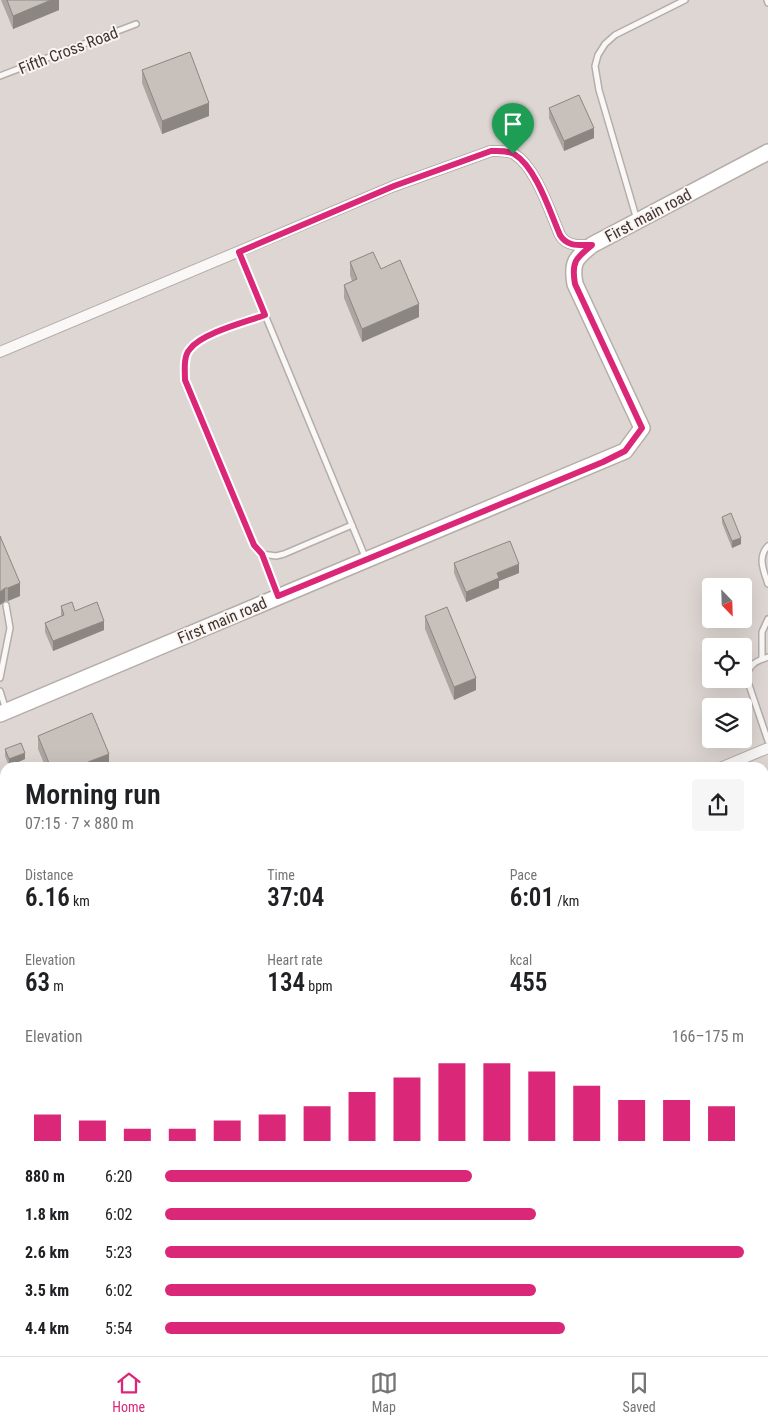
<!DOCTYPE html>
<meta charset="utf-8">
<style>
body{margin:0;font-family:"Roboto Condensed",sans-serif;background:#f6f6f6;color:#202124;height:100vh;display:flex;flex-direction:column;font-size:19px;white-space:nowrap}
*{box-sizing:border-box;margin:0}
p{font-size:16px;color:#757577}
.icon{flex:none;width:28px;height:28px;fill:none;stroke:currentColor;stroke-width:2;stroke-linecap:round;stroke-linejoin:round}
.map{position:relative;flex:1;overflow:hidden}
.side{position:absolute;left:0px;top:762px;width:769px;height:594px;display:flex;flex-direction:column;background:#fff;border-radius:15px 15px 0 0;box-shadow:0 5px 20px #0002}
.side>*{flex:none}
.needle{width:32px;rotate:157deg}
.controls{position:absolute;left:702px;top:578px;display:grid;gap:10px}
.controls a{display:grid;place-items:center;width:50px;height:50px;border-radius:5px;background:#fff;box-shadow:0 5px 20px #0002;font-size:25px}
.pin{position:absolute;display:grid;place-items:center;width:42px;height:42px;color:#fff;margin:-51px -21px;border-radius:50% 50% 50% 0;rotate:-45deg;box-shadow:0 0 5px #0007}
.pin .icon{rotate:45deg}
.round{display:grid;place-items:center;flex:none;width:52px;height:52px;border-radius:5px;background:#f6f6f6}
.overview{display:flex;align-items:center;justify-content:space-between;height:85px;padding:0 25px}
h1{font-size:28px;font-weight:600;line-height:38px}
.stats{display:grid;grid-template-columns:repeat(3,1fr);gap:8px;height:85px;padding:5px 25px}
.stats div{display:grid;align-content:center}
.stats b{font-size:25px;font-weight:600}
.stats small{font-size:14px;font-weight:400}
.stats p{font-size:14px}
.chart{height:140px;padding:10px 25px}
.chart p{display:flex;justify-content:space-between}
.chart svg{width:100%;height:90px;margin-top:5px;stroke:#db2777;stroke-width:6}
ul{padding:0 25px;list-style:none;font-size:16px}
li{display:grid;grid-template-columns:80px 60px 1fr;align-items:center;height:38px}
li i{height:12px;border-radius:6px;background:#db2777}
.menu{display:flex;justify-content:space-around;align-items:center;height:70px;border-top:1px solid #e0e0e0;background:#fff;font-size:14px;color:#757577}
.menu a{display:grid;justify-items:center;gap:2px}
.menu .selected{color:#db2777}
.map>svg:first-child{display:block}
.built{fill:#ddd6d2;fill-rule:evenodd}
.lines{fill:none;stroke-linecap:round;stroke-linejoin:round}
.stream{stroke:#caaba1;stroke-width:3}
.lane-casing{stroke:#b5ada9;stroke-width:8}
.street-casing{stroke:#b5ada9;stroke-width:12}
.secondary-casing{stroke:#b5ada9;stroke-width:18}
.lane{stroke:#faf8f7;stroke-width:5}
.street{stroke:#faf8f7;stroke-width:10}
.secondary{stroke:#fff;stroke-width:15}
.wall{fill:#aca5a1}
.shaded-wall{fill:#8c8683}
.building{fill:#c8c0bb;stroke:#8c8683}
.route-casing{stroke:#fff;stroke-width:10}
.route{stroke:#db2777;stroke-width:6}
.labels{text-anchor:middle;stroke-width:4;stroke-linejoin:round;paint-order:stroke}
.street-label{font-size:16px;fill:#43342c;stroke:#f9f5f4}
</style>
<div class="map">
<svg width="768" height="1356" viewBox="0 0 768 1356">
<rect width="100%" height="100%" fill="#ebe6e4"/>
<path class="built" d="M0,0H768V1356H0ZM711,586H744V619H711ZM711,646H744V679H711ZM711,706H744V739H711ZM5,768H764V1351H5Z"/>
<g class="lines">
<g class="stream">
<path d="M764,1068L768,1067"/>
<path d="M64,1356L73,1351"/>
</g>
<defs>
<g id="lane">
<path d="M767,0L768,3"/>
<path d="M0,76L136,24"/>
<path d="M637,220L599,90L595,66L598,55L605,44L615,35L685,0"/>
<path d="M239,252L366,559"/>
<path d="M265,315C246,322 202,333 190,349C183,356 185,371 185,380L254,545L262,554L276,556L284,554L352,525"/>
<path d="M768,546C757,557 764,572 768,584"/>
<path d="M262,554L278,596"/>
<path d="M768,657C756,661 747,665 747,679L768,741"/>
<path d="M762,659V632L768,619"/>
<path d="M0,678L10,628L6,605"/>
<path d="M0,691L6,710"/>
<path d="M22,766L23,768"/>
<path d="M0,880L5,878"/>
<path d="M0,902L5,900"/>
<path d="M0,1074L5,1072"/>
<path d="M0,1092L5,1089"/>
<path d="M0,1106L5,1117"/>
<path d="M0,1306L5,1304"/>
<path d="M126,1351L128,1356"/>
</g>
<g id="street">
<path d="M0,352L394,186L491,151C498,151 507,150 514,154C536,167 550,212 560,235C567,247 579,245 592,245"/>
<path d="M720,768L768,748"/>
<path d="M0,993L5,1005"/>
<path d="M764,1027L768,1026"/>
<path d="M0,1345L5,1342"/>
<path d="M507,1356H510"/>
</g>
<path id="secondary" d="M0,714L625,451L642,428L575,284C571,262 576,258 592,245L768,152"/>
</defs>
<use href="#lane" class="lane-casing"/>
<use href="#street" class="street-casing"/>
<use href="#secondary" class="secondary-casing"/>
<use href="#lane" class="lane"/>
<use href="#street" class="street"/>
<use href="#secondary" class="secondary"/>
</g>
<g class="wall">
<path d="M1,0H59V10L13,29Z"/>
<path d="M142,70L209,116L162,134L142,83Z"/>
<path d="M549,108L594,138L564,151L549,118Z"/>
<path d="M350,262L381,269L419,317L362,342L344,298V285L352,281L350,275Z"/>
<path d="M722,517L741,544L732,548L722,523Z"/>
<path d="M0,536L20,596L8,601H5L0,605Z"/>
<path d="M454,563L519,573L499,581V588L466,602L454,573Z"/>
<path d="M61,606L75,611L104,630L53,651L45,632V623L61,616Z"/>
<path d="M425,616L476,690L454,700L425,629Z"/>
<path d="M38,736L109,767L106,768H46L38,749Z"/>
<path d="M5,749L25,759L9,766L5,756Z"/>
</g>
<g class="shaded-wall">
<path d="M51,0H59V10L13,29V16Z"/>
<path d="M209,103V116L162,134V121Z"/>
<path d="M594,128V138L564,151V141Z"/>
<path d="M419,304V317L362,342V329Z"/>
<path d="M741,538V544L732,548V541Z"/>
<path d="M519,564V573L499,581V588L466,602V592L497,573Z"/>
<path d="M20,583V596L8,601V588Z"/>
<path d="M5,588V601L0,605V592Z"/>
<path d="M104,621V630L53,651V641Z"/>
<path d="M476,678V690L454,700V687Z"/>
<path d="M25,753V759L9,766V759Z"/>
<path d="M109,754V767L106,768H88V762Z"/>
<path d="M5,1290V1296L0,1298V1292Z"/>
</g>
<g class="building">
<path d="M7,0H51L13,16Z"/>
<path d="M190,52L209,103L162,121L142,70Z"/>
<path d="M579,95L594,128L564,141L549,108Z"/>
<path d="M373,252L381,269L400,260L419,304L362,329L344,285L357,279L350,262Z"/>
<path d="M731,513L741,538L732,541L722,517Z"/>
<path d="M0,536L20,583L8,588H5L0,592Z"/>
<path d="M510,541L519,564L497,573L499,578L466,592L454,563Z"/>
<path d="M72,602L75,611L97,602L104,621L53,641L45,623L64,615L61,606Z"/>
<path d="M447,607L476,678L454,687L425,616Z"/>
<path d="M92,713L109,754L88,762L91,768H51L38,736Z"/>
<path d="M21,743L25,753L9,759L5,749Z"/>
<path d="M5,1151V1290L0,1292V1153Z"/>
</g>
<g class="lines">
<defs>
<path id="route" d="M491,151C498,151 507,150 514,154C536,167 550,212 560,235C567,247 579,245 592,245C576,258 571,262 575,284L642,428L625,451L603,462L278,596L262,554L254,545L185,380C185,371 183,356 190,349C202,333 246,322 265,315L239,252L394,186Z"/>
</defs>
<use href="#route" class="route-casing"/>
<use href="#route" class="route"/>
</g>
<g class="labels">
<g class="street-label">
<text transform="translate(68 50) rotate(-21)" y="6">Fifth Cross Road</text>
<text transform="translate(648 215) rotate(-28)" y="6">First main road</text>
<text transform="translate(222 620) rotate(-23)" y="6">First main road</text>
</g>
</g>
</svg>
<div class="controls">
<a><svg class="needle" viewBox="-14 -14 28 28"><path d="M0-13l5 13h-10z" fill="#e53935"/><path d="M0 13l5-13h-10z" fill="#757577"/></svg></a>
<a><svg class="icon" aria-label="locate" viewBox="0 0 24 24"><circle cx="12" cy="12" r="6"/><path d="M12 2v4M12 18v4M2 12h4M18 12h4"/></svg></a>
<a><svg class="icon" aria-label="layers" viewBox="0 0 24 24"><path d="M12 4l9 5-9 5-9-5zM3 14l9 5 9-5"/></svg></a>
</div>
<div class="pin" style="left:513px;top:154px;background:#1e9e55"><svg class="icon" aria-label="arrive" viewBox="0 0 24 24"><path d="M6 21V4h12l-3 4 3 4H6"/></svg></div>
<section class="side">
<div class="overview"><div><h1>Morning run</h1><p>07:15 · 7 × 880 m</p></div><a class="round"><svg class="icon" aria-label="share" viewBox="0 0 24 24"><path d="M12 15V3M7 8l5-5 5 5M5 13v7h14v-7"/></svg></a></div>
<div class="stats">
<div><p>Distance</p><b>6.16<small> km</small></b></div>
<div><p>Time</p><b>37:04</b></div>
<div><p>Pace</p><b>6:01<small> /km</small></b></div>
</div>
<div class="stats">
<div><p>Elevation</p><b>63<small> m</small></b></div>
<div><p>Heart rate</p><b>134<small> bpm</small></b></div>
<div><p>kcal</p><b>455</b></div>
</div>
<div class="chart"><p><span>Elevation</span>166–175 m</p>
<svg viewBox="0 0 160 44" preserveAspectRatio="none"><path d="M5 44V31M15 44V34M25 44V38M35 44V38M45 44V34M55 44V31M65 44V27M75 44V20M85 44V13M95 44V6M105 44V6M115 44V10M125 44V17M135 44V24M145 44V24M155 44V27"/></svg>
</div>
<ul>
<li><b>880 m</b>6:20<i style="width:53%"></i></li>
<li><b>1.8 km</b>6:02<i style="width:64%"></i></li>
<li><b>2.6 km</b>5:23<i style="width:100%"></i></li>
<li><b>3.5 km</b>6:02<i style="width:64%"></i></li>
<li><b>4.4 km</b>5:54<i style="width:69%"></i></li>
</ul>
</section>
</div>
<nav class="menu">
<a class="selected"><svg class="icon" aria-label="home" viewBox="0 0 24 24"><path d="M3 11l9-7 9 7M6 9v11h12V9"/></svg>Home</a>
<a><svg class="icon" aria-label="map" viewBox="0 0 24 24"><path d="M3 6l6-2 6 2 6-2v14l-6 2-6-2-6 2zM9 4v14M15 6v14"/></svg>Map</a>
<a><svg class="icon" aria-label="saved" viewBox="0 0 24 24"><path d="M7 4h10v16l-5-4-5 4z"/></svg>Saved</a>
</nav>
